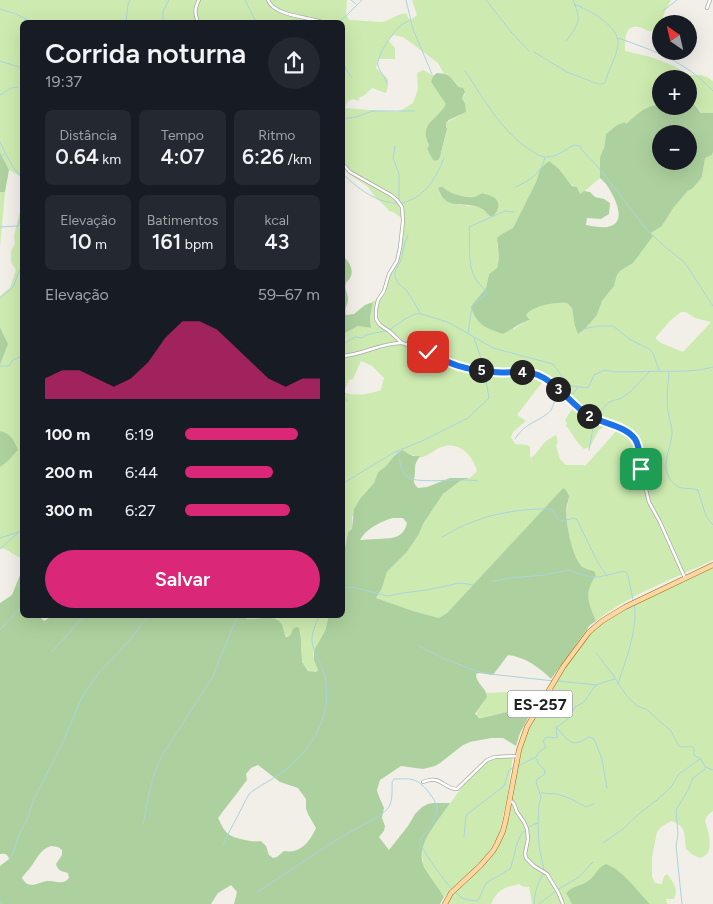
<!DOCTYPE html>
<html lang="pt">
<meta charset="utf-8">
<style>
body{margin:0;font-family:Figtree,sans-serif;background:#242831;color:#f1f3f6;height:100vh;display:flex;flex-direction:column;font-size:19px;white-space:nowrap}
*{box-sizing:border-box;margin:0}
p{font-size:16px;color:#9ea1a6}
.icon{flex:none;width:28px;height:28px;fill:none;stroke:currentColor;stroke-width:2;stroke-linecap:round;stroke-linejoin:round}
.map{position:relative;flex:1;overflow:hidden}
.drawer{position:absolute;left:20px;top:20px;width:325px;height:598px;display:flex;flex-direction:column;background:#171b24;border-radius:8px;box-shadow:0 5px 20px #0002}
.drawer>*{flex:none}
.needle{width:32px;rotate:326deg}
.tools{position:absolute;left:652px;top:15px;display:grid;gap:10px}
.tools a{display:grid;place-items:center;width:45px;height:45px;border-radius:50%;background:#171b24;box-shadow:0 5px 20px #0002;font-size:25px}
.pin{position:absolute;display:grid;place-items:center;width:42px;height:42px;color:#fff;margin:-21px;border-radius:10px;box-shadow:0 2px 8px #0006}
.km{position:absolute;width:25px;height:25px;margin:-12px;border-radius:50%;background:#222;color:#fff;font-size:14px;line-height:25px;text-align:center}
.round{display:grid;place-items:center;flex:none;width:52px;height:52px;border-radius:26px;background:#242831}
.headline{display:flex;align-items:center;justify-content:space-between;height:85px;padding:0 25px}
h1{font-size:28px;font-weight:600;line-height:38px}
.stats{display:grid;grid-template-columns:repeat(3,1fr);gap:8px;height:85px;padding:5px 25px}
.stats div{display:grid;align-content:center;border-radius:8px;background:#242831;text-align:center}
.stats b{font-size:21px;font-weight:600}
.stats small{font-size:14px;font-weight:400}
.stats p{font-size:14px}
.chart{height:140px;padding:10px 25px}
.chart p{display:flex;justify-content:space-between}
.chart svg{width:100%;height:90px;margin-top:5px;fill:#db2777;opacity:.7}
.primary-button{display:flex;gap:10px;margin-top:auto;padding:10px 25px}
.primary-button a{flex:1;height:58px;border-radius:30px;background:#db2777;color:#fff;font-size:20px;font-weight:600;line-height:58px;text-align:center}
ul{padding:0 25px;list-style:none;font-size:16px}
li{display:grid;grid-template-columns:80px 60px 1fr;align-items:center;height:38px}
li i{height:12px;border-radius:6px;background:#db2777}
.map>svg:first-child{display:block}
.grass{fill:#cdebb0;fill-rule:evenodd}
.forest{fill:#add19e;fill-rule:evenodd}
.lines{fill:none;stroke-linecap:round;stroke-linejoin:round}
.stream{stroke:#aad3df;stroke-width:1}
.street-casing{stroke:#a9a9a9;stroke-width:4}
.primary-casing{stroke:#a06b00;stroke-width:5.5}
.street{stroke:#fff;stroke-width:2.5}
.primary{stroke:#fcd6a4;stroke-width:4.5}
.route-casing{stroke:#fff;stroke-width:10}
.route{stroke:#1a73e8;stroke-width:6}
.labels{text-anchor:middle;stroke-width:4.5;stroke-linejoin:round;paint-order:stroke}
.shield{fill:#fff;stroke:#646464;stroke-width:1}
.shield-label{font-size:16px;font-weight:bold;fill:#222}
</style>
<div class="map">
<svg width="713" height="904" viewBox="0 0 713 904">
<rect width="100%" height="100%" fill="#f2efe9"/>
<g class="grass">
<path d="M0,0H347L346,15L349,20L382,22C392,20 398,12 407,14L408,18L411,20L417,15L412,0H671C665,11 661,18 661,31C657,31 653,32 649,31C645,30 642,27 638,27C624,25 625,41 625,51L651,57L674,66L689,75H701L707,77L713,81V117V113H702L691,100H689V79H661V104C644,107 639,113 626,124L625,122L617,125L606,134L604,148L600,157V178L580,195L577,187C569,185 564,176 559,169L540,170L536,182L513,228L497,243L499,258L497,268L489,274L486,288L471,306L514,329L526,321L530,320L526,315C533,306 555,302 567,303L572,308L579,334L584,330L597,315L602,301L614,286L617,275L620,271L633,263L651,233L662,226L674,207L688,191L692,189L702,177L705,158L712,155L713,152V560C674,579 630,594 596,621C592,611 585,598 589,587C592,580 595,580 594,571C589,569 584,568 580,564C570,552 563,514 569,499L563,488L447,613L439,618L413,611L375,598L382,588L387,572L407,552L419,534L423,524L443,494L460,481L469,479L477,471C473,456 461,443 445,446C437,447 430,455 423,457C417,458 412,455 407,452L394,456L385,467L378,472L374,483L352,517V529L348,532L343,558V334L358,326L371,328L370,317L373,301L377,300L384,287L389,271L397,260L400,246L403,219L393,212L389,211L387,208L375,197L368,187L348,173L343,166L342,22H22V177L9,170L0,152ZM394,35L403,37L438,63L444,74C453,76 459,87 465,94L462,98L466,112L446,123L447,130L440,157L428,152L427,149L429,145C419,124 438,119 447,104L431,82L434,76L423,70L417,73L418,89L413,103L398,112L345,108L348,101L353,99L358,101L360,97L365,95L372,88L386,93L388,86V79L376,68L378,59H395V48L388,40ZM443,187C449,194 466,198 475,197C477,196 480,194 482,193L495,198L498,202L491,217L479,207L454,204L440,195L438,188ZM681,312H686L695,318L711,322L683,352L661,343L656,339V337L671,320ZM361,361L372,366L384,378L381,390C371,394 354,397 344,392L349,380L353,379ZM544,380L559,389L574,406L565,420L567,423L566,426C573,433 576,443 584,449L590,447L599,430L611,423L619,428L585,466L583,465H566L560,459L556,446L558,442L556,435C541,442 542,449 531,458L530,455V447L528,445L515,444L511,437L513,432L526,421L517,415Z"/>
<path d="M0,192H5L0,248Z"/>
<path d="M22,211V558C14,556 9,549 0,548V467L7,462L18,450C13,440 10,434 0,431V365L8,344L0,327V296L10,288L16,270L11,262V251L15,244L14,237L19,213Z"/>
<path d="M713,566V811L707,816L705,821C708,830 713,845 707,854C705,856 702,857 700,858L693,855L686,849C684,834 687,826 671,821L661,827L657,832L652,858V876L655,883L662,884L664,876L667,874C673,883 679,887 674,899H666L667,904H650L640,894L591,880C581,885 574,886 566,893L572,904H532L529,887H526L521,886L520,884C505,887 498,889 491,904H445L448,899L498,843L524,735L558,677L593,629L609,616Z"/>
<path d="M245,615H329L325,631L314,650L313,655L318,668L317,671C310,675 306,668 302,662V651L300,631L291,634L288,637C283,634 284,630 281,624C276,613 258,620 247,619Z"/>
<path d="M512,692L531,695L541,694L535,705L482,718L476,716C477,708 487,702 487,693Z"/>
<path d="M513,756L507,799L499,833L496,840L490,850L473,870L455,885L444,897L423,865L422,853L424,843L431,830L467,780L489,759Z"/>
</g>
<g class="forest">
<path d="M437,73C451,74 450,77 459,87L463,88L465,92L462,98L465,104L466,112L449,120L446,123V126L447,129L440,157L438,160L434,161L432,158L427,149L429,145C418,123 438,120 446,104L431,82L433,76Z"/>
<path d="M689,100H691L701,113H713V152L712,155L705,158L702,177L699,181L692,189L688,191L674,207L662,226L651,233L653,236L633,263L620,271L617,275L614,286L602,301L597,315L584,330L578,334L575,326L572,308L567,303C555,302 533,306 526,315L530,320C523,321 511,330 503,334C486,328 476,325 471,306L486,288L489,274L497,268L499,258L497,238C502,233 507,232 513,228L536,182L540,170L542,167L549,161L559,169L572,186L577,187L580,194L584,191L590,192L595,197L604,199L610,203L609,214L601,219L587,218L586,225C594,226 604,229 611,226C627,220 614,196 608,187C606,183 603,181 600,178V157L604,148L606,134L617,125L625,122L626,124C639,113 643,107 661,104V106H689ZM661,134H689V161H661Z"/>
<path d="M0,152L9,170L5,192H0Z"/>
<path d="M440,187H443C449,194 466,198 475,197C477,196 480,194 482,193C486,194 492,196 495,198C502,204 497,214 491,217C487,214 484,209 478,207C461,201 445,211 438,188Z"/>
<path d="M342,255C348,260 354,269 351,276C350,279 347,281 346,283C344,289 348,293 348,299C348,305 344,309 346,315L354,314L365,305L373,302L370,317L371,328L358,326L343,334Z"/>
<path d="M0,327L8,344L0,365Z"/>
<path d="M0,431C10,433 14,440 18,450L7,462L0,467Z"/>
<path d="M402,450L413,456H420C415,464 415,464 415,472C415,480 411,481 418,488L427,487L450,478H470L460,481L443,494L423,524L419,534L407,552L387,572L382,588L376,598L413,611L439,618L447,613L563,488L566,490L569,496C569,499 568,501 567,504C564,517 572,560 583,567C586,569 591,570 594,571L596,575C594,579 591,583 590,587C585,597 592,611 596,621L590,625L551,679C539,667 525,657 508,655L493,675L479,673L476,674C476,684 487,688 487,697L475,714L479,718H482L535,705L520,733L516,746L503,738H491L470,742L463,745L440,763L435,766L423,769L401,766L380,780L377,790L378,794L384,808L382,818L385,826L384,831L379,837L389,850L408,826L415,814L422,807L428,804L433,803H450C439,821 414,845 424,867C430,877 438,887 444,897L440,904H234L237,892L231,885L218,893L211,904H0V866L9,859C8,854 5,853 0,854V603L12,595L22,570V615H40V617L44,621L54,615H245L247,619C257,620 273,614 280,622C284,626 283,632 286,637H288L291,634L293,629L296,627L299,628L301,639L302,662L308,671L316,672L318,670L314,660V650L325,631L329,615H342L343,558L348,532L352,529L354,509L360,499L374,483L378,472L385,467L394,456ZM393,518H403L407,523C403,540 390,538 377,539C371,539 365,540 360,540C366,529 381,521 393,518ZM258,765L280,782L298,788L306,799V809L309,816L316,828C310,841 301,854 284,851L277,857L273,858L269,855L266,846L261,841C255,842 250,841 245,840C227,836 226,834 218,818L247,780L246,774L251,768ZM51,846L58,847L62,850V855L56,864C58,871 61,871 68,873L69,878C63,886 56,880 47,881C37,883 29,890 22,878C25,873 27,872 30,868C37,859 40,849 51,846Z"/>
<path d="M606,864C624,871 636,890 650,904H572L566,893C574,885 579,887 588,881C596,876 597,867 606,864Z"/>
</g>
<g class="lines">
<g class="stream">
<path d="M245,0L256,22"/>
<path d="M351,0L356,4"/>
<path d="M406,0L413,29L432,74"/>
<path d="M486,0L512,33L529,51"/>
<path d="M0,9L16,14L32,22"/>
<path d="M663,11L677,0"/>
<path d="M126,22L128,4L130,0"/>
<path d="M163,22V11L169,0"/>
<path d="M339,22L346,16L362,0"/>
<path d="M618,38C655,51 685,61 713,91"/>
<path d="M566,41C571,34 580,25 578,15C577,10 575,5 573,0"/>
<path d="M534,52L567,72L593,82L598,84H602L605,83C608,70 616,58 618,45C620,26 589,10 574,4"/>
<path d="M342,58L346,69L352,78"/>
<path d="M0,61L22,68"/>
<path d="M465,71C484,99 502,133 532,151C536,154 541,157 546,157C558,157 564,150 574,145L581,146V149L598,167L647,230L663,245L685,263L713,306"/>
<path d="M387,83C385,77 380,72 378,66C376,56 392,34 399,27C402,24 405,23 409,21"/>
<path d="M0,95L11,88L18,87"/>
<path d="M342,119L356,117L372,111H415"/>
<path d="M0,142C4,151 15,173 22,177"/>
<path d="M395,146L393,158L399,174V201"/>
<path d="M0,158L5,153"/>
<path d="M342,173C383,214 421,217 444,158"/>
<path d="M516,187C531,179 540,175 545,158"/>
<path d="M0,227L18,226L22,212"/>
<path d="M408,235L405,242L401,260L395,272V277L398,283L407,291L421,314"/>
<path d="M0,298L12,288L14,285L22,264"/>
<path d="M583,329L598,326H613L631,340L649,349L653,353L659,370"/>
<path d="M389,330L405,319L415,314H421L428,316L450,323L493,348L553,364L568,384L572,386L588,388L594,375L605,370L615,372L686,371L700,370L713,367"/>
<path d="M468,333L472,306L484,296L487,292C483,287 477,283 474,276C467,261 471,243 469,227L505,211L514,212"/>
<path d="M474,338L485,370"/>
<path d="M342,345L355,337L362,338L366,335L385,331"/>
<path d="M0,366H9L13,360L22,356"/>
<path d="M342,369L345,371L342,379"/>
<path d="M669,372C668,385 666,398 668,411C669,420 672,424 672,434C671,446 665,457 666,469C667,474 669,479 673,483C680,491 689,487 698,490L706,516L713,525"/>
<path d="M342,394L347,401"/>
<path d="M515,439C525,423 534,424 547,414C553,410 552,406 555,401C559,395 568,395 574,393L577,388"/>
<path d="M589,450L595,417L609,402L622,398L631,391L650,371"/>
<path d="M398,451C400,460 400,471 407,477C415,483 447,480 458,480C465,480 472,480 478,481"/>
<path d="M342,484L395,452L422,441L468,418L489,398L485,374"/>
<path d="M442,537C452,532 461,526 470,523C493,513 526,508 551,509L559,520L563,521L574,518L577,520L597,561L607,576"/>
<path d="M0,538L22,531"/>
<path d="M0,549L18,533"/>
<path d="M493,581L511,578L544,575L568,570L590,577H599L624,571L628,575L633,600"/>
<path d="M342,587L357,588L387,596L403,593L427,590L455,584L461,583L474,585"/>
<path d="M0,630L22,606"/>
<path d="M419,646L445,659L476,671L490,674L554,681"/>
<path d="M51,652L63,640L84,615"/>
<path d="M596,653L613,675L626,695L637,706L646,709L671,731L679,746C684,748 690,745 694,748V755L701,759L705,767L713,770"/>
<path d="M558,681L597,685"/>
<path d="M618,684C625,662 639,626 634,604"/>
<path d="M557,727L569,718L575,707L584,702L595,686L601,683L615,679"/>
<path d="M557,728L567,739L573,743L580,742L589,737L594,739L602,759L607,788"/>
<path d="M536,758L538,763L545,771L544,775L537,779L536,782L541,797L539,805L538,823L539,846L544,870"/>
<path d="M518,766L536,757L539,752L546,747L543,741L545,738L549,737L557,738L556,727"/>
<path d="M541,793L557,794L569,798L586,807L594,804"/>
<path d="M143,824C148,800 151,776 163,754L212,678L238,615"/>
<path d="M464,837L466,815L504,786L509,770L514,767"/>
<path d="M603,843L623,829L641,812L657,800L671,787L679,774L700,759"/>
<path d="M223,844L249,794C258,786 274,779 284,771C313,749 335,711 324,673C321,662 311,650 312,637C313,629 317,622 319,615"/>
<path d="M9,860L13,853L19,835L28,817L34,799L64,740L82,697L98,674L126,644L150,615"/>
<path d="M257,892C288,873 317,851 348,833C361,825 378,820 388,808C393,802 392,790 392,782L394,779C400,779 408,778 414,780C422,782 438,801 437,810C434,823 428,830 420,840L419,843C430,860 446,886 462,898C466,900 473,901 478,901L486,883L510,869C518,849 514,830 538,823"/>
<path d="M0,902L2,904"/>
<path d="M534,904C534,894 538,882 543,874"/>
<path d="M539,904L557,890L579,877L593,862"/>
<path d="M682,904L676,846L678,834L676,810L688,790L693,778L705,769"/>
</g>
<defs>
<g id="street">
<path d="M268,0C274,16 309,17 322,22"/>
<path d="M707,8L710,0"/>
<path d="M198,22C195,14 194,9 199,0"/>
<path d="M342,163L350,172L391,195L397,200L402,207L403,221L400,248L397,261L389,274L384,291L378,300L376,309V319L380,325L389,331L402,343L437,355L448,362L486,372L498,373L522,372L539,376L554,385L570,401L590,416L610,424L630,434L636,440L639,449L641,469L649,502L660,522L685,578"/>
<path d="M342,356C363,355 380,343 401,343"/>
<path d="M423,782C441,774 443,789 457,789L487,760L495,757L518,756"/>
<path d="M510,800L514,804L517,812L524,822L527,829L528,839L525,854L526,858L534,866L547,874L558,892L563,904"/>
</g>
<path id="primary" d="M445,904L451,893L480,866L493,851L497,844L503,831L506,819L519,750L527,727L563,667L589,632L602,621L625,607L713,565"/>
</defs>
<use href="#street" class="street-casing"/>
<use href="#primary" class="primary-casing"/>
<use href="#street" class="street"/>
<use href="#primary" class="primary"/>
</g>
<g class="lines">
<defs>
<path id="route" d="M428,352C435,355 441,359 448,362C461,368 479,371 493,372C509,374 521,369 538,375C558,383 570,404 588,415C602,424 625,425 635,439C641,448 639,459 641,469"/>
</defs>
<use href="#route" class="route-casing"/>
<use href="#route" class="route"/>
</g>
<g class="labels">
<rect class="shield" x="507.5" y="690.5" width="65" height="27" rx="4"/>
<g class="shield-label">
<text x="540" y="710">ES-257</text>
</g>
</g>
</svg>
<div class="tools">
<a><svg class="needle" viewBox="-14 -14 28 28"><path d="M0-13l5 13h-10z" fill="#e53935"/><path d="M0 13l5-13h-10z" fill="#9ea1a6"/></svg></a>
<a>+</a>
<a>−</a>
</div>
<div class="pin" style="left:641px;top:469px;background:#1e9e55"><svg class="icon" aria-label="arrive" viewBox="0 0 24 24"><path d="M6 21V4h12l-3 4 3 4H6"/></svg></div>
<div class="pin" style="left:428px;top:352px;background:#d93025"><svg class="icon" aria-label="check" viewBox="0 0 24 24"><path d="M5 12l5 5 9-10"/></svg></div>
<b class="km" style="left:589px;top:416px">2</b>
<b class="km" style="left:558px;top:389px">3</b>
<b class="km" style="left:522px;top:372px">4</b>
<b class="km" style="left:481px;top:370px">5</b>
<section class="drawer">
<div class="headline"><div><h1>Corrida noturna</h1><p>19:37</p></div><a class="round"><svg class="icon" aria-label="share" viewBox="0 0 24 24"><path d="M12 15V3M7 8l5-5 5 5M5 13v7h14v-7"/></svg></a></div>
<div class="stats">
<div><p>Distância</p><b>0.64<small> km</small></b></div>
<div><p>Tempo</p><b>4:07</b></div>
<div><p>Ritmo</p><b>6:26<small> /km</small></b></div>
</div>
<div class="stats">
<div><p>Elevação</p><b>10<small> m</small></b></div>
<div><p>Batimentos</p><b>161<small> bpm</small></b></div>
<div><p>kcal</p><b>43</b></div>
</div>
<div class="chart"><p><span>Elevação</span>59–67 m</p>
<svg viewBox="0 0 160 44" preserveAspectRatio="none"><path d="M0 44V34L10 30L20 30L30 34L40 38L50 34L60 26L70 14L80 6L90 6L100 10L110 18L120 26L130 34L140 38L150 34L160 34V44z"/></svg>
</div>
<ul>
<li><b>100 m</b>6:19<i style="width:84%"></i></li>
<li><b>200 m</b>6:44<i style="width:65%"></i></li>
<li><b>300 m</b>6:27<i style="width:78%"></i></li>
</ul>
<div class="primary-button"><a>Salvar</a></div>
</section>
</div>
